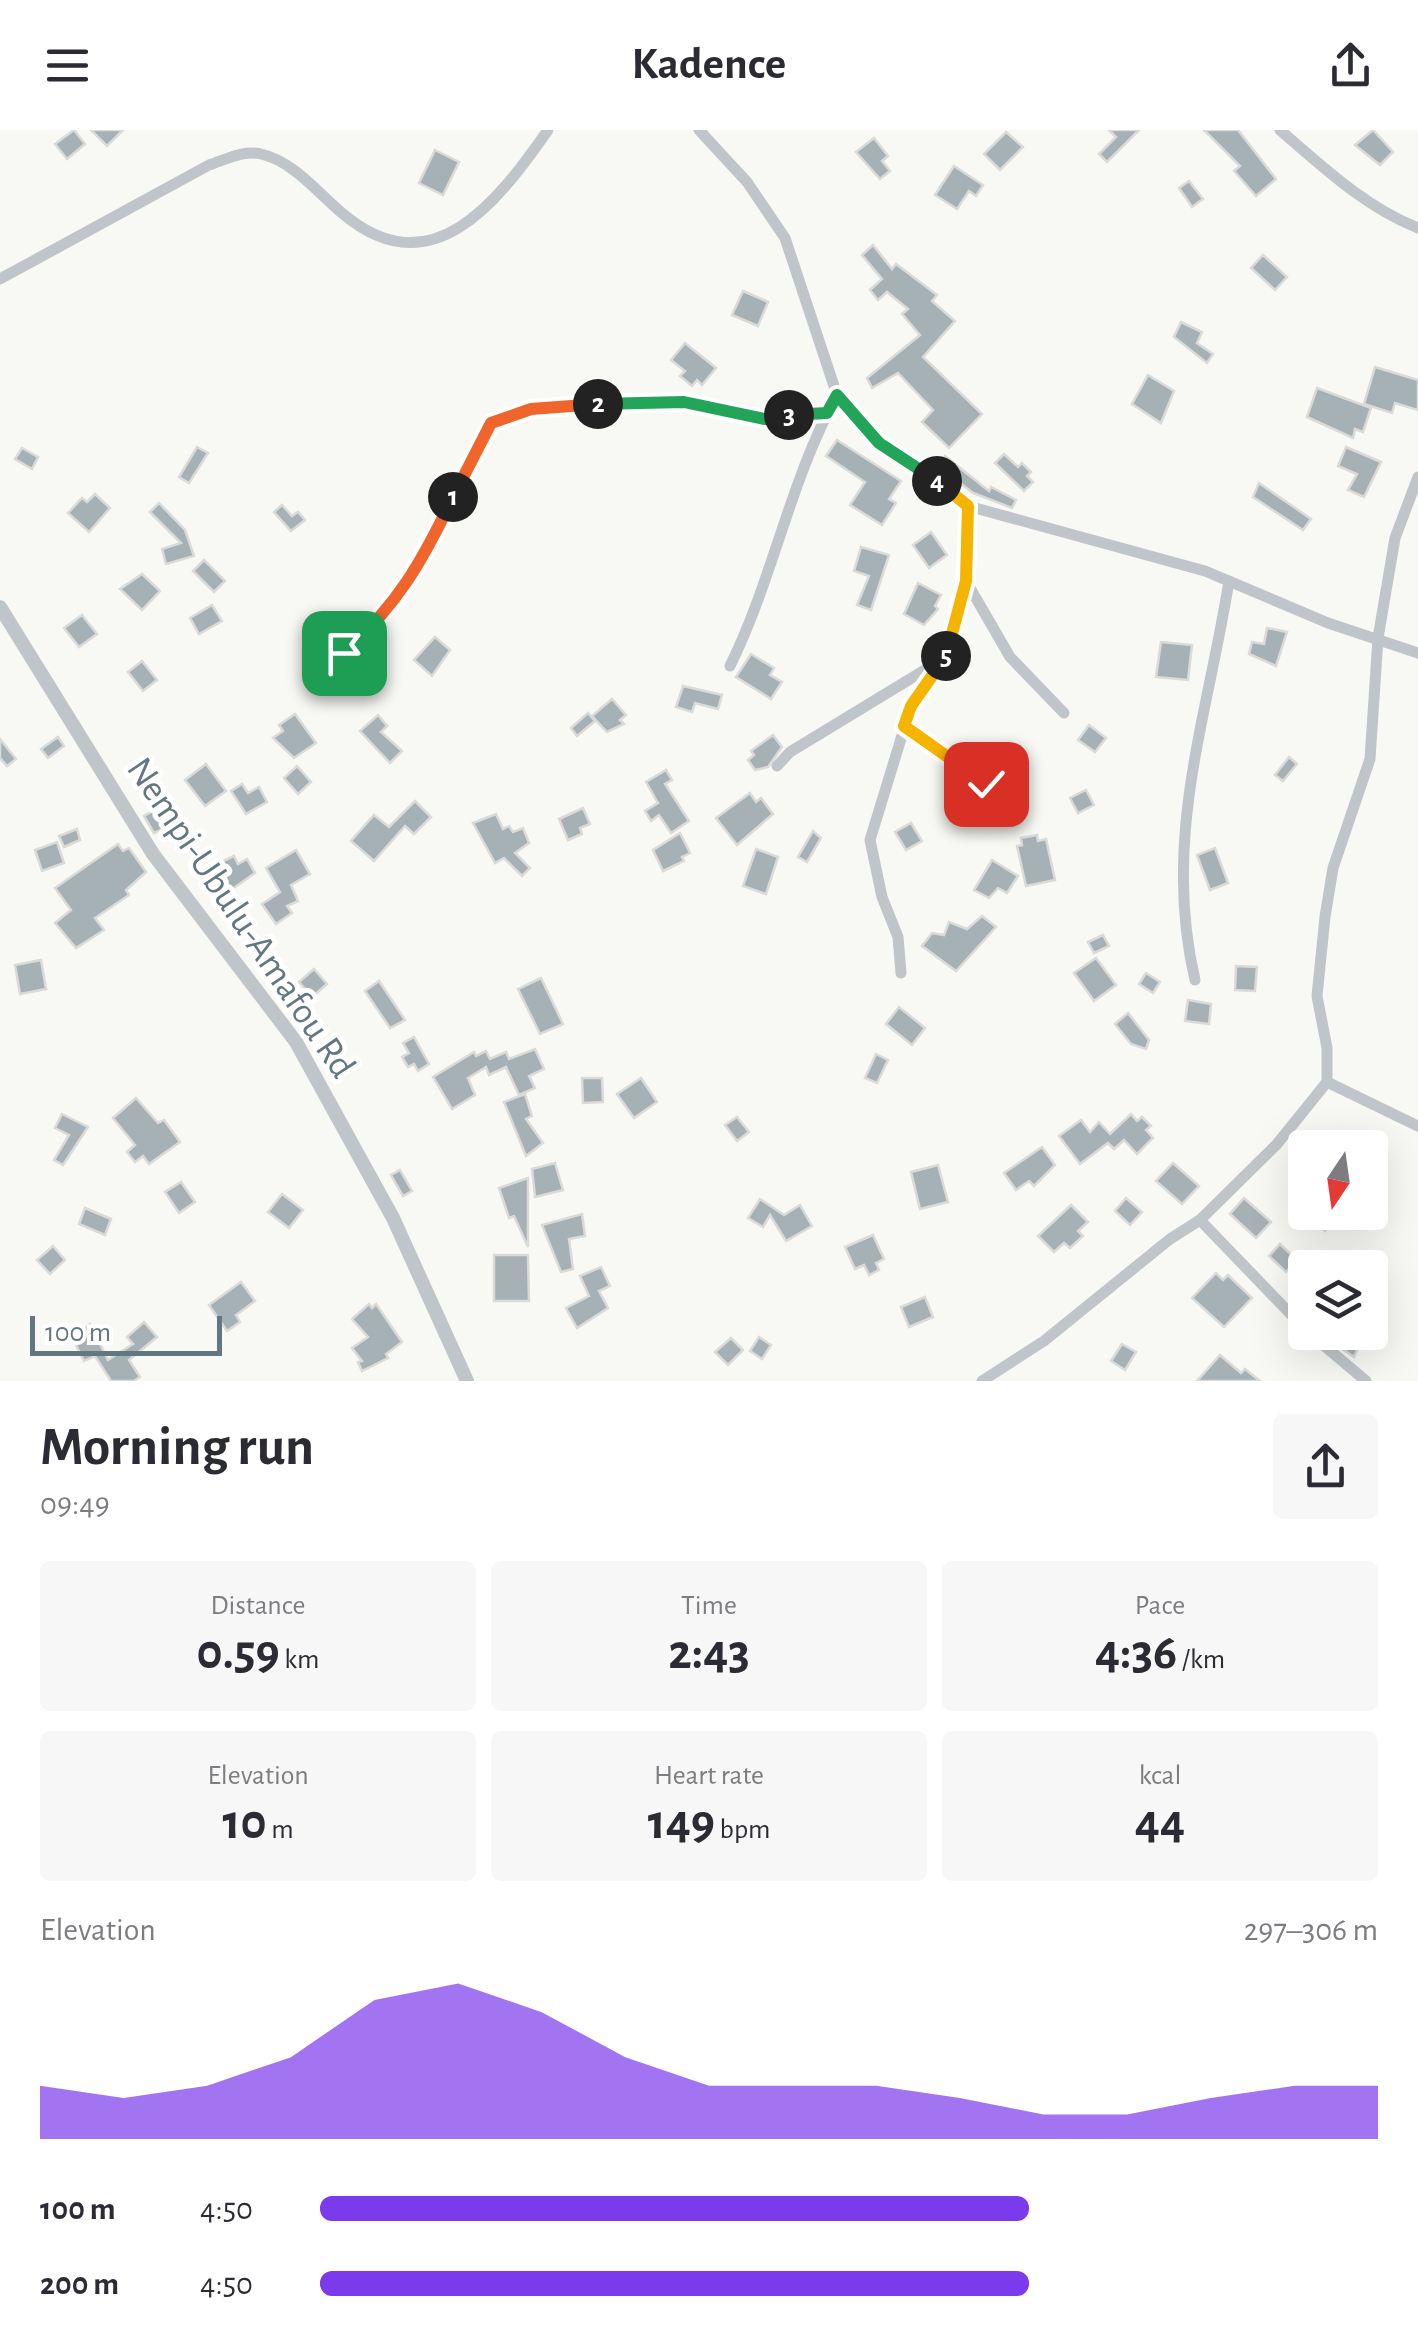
<!DOCTYPE html>
<meta charset="utf-8">
<style>
body{margin:0;font-family:"Alegreya Sans",sans-serif;background:#f7f7f7;color:#2b2b33;height:100vh;display:flex;flex-direction:column;font-size:38px;white-space:nowrap}
*{box-sizing:border-box;margin:0}
p{font-size:32px;color:#7c7c81}
.icon{flex:none;width:55px;height:55px;fill:none;stroke:currentColor;stroke-width:2;stroke-linecap:round;stroke-linejoin:round}
.map{position:relative;height:1251px;overflow:hidden}
.panel{display:flex;flex-direction:column;background:#fff;flex:1}
.panel>*{flex:none}
.needle{width:65px;rotate:193deg}
.fabs{position:absolute;left:1288px;top:1000px;display:grid;gap:20px}
.fabs a{display:grid;place-items:center;width:100px;height:100px;border-radius:10px;background:#fff;box-shadow:0 10px 40px #0002;font-size:50px}
.scale{position:absolute;left:30px;bottom:25px;width:192px;box-sizing:border-box;padding-left:10px;border:5px solid #637781;border-top:0;font-size:28px;line-height:35px;white-space:nowrap;color:#637781;-webkit-text-stroke:8px #fff;paint-order:stroke}
.pin{position:absolute;display:grid;place-items:center;width:85px;height:85px;color:#fff;margin:-42px;border-radius:20px;box-shadow:0 5px 15px #0006}
.km{position:absolute;width:50px;height:50px;margin:-25px;border-radius:50%;background:#222;color:#fff;font-size:28px;line-height:50px;text-align:center}
.round{display:grid;place-items:center;flex:none;width:105px;height:105px;border-radius:10px;background:#f7f7f7}
.overview{display:flex;align-items:center;justify-content:space-between;height:170px;padding:0 40px}
h1{font-size:55px;font-weight:600;line-height:75px}
.stats{display:grid;grid-template-columns:repeat(3,1fr);gap:15px;height:170px;padding:10px 40px}
.stats div{display:grid;align-content:center;border-radius:10px;background:#f7f7f7;text-align:center}
.stats b{font-size:50px;font-weight:600}
.stats small{font-size:28px;font-weight:400}
.stats p{font-size:28px}
.chart{height:280px;padding:20px 40px}
.chart p{display:flex;justify-content:space-between}
.chart svg{width:100%;height:180px;margin-top:10px;fill:#7c3aed;opacity:.7}
ul{padding:0 40px;list-style:none;font-size:32px}
li{display:grid;grid-template-columns:160px 120px 1fr;align-items:center;height:75px}
li i{height:25px;border-radius:12px;background:#7c3aed}
header{display:flex;justify-content:space-between;align-items:center;height:130px;padding:0 40px;background:#fff;font-size:45px;font-weight:600}
.map>svg:first-child{display:block}
.building{fill:#a6b1b5;stroke:#dadad8;stroke-width:2.5}
.lines{fill:none;stroke-linecap:round;stroke-linejoin:round}
.minor{stroke:#bfc5c8;stroke-width:11}
.tertiary{stroke:#bfc5c8;stroke-width:14}
.split-1-casing{stroke:#fff;stroke-width:20}
.split-2-casing{stroke:#fff;stroke-width:20}
.split-3-casing{stroke:#fff;stroke-width:20}
.split-4-casing{stroke:#fff;stroke-width:20}
.split-5-casing{stroke:#fff;stroke-width:20}
.split-6-casing{stroke:#fff;stroke-width:20}
.split-1{stroke:#f0652b;stroke-width:12}
.split-2{stroke:#f0652b;stroke-width:12}
.split-3{stroke:#22a559;stroke-width:12}
.split-4{stroke:#22a559;stroke-width:12}
.split-5{stroke:#f5b400;stroke-width:12}
.split-6{stroke:#f5b400;stroke-width:12}
.labels{text-anchor:middle;stroke-width:10;stroke-linejoin:round;paint-order:stroke}
.street-label{font-size:38px;fill:#637781;stroke:#fff}
</style>
<header><svg class="icon" aria-label="menu" viewBox="0 0 24 24"><path d="M4 6h16M4 12h16M4 18h16"/></svg>Kadence<svg class="icon" aria-label="share" viewBox="0 0 24 24"><path d="M12 15V3M7 8l5-5 5 5M5 13v7h14v-7"/></svg></header>
<div class="map">
<svg width="1418" height="1251" viewBox="0 0 1418 1251">
<rect width="100%" height="100%" fill="#f8f8f5"/>
<g class="building">
<path d="M74,0L85,14L67,29L55,14Z"/>
<path d="M91,0H123L107,16Z"/>
<path d="M1109,0H1139L1107,32L1099,24L1116,7Z"/>
<path d="M1204,0H1238L1276,49L1256,66L1234,41L1240,36Z"/>
<path d="M1373,0L1393,22L1380,35L1355,15Z"/>
<path d="M1006,2L1023,17L1000,40L984,24Z"/>
<path d="M874,8L888,26L882,31L890,41L880,49L856,22Z"/>
<path d="M435,20L459,32L443,65L419,53Z"/>
<path d="M954,36L983,55L976,66L969,61L957,79L935,65Z"/>
<path d="M1189,51L1203,69L1192,77L1179,58Z"/>
<path d="M873,115L892,139L896,134L937,165L932,171L955,191L923,227L982,284L949,318L922,292L933,280L898,243L872,258L867,248L920,205L902,184L908,179L887,162L878,170L870,160L882,149L862,125Z"/>
<path d="M1263,125L1287,147L1275,160L1251,138Z"/>
<path d="M743,161L768,172L758,196L732,185Z"/>
<path d="M1181,192L1202,202L1197,213L1213,224L1207,233L1174,207Z"/>
<path d="M685,213L716,238L702,255L697,250L692,256L680,246L685,241L671,230Z"/>
<path d="M1375,237L1418,250V280L1395,273L1392,283L1364,274Z"/>
<path d="M1148,245L1174,261L1161,293L1132,274Z"/>
<path d="M1317,258L1371,278L1363,302L1355,299L1353,308L1307,287Z"/>
<path d="M837,310L901,351L889,369L896,373L882,395L850,375L865,352L826,326Z"/>
<path d="M197,317L208,323L189,353L179,347Z"/>
<path d="M1346,317L1381,332L1364,367L1348,360L1357,344L1338,336Z"/>
<path d="M22,318L38,327L32,339L15,329Z"/>
<path d="M1004,324L1018,337L1022,333L1031,342L1027,346L1033,352L1024,361L995,333Z"/>
<path d="M945,326L989,361L991,357L1016,370L1012,378L973,363L937,335Z"/>
<path d="M1259,353L1311,389L1303,400L1253,367Z"/>
<path d="M95,364L110,378L89,402L68,383L82,368L87,372Z"/>
<path d="M159,373L185,400L194,426L166,434L162,419L181,413L150,382Z"/>
<path d="M282,375L292,386L298,382L305,390L291,401L274,382Z"/>
<path d="M931,402L947,425L929,438L913,415Z"/>
<path d="M861,417L889,425L871,480L857,475L869,446L854,441Z"/>
<path d="M204,430L225,451L214,462L193,441Z"/>
<path d="M142,444L160,461L142,480L120,459Z"/>
<path d="M918,453L941,465L935,476L938,479L924,495L904,484Z"/>
<path d="M212,475L222,491L199,504L190,488Z"/>
<path d="M82,485L97,504L79,517L64,498Z"/>
<path d="M1267,498L1287,502L1276,536L1249,524L1252,512L1264,514Z"/>
<path d="M435,507L450,520L432,546L414,530Z"/>
<path d="M1161,512L1192,515L1188,550L1156,547Z"/>
<path d="M751,524L774,538L770,545L782,552L771,569L736,547Z"/>
<path d="M142,531L157,550L143,561L128,542Z"/>
<path d="M683,556L722,565L718,579L695,573L692,582L676,577Z"/>
<path d="M612,569L626,585L620,590L624,594L607,602L592,586Z"/>
<path d="M588,583L595,591L577,606L571,598Z"/>
<path d="M295,584L316,613L294,628L273,608L283,601L279,595Z"/>
<path d="M378,585L387,596L381,602L402,621L390,633L360,601Z"/>
<path d="M1089,595L1106,608L1095,622L1078,610Z"/>
<path d="M773,605L782,617L768,637L755,640L748,630L754,625L751,621Z"/>
<path d="M58,607L64,616L48,628L41,619Z"/>
<path d="M0,609L16,629L7,636L0,628Z"/>
<path d="M1289,627L1297,634L1283,651L1275,645Z"/>
<path d="M206,634L226,661L205,676L185,650Z"/>
<path d="M297,636L311,652L298,664L284,648Z"/>
<path d="M666,640L672,650L665,654L689,691L671,703L659,685L651,691L645,681L658,673L646,652Z"/>
<path d="M242,654L248,663L259,657L267,672L246,684L231,661Z"/>
<path d="M1086,660L1094,675L1078,683L1070,668Z"/>
<path d="M750,663L756,672L761,668L773,684L737,715L716,688Z"/>
<path d="M415,671L431,687L414,704L405,696L374,731L351,711L374,685L389,697Z"/>
<path d="M583,678L590,694L580,698L582,704L568,710L559,689Z"/>
<path d="M153,681L164,698L154,703L144,686Z"/>
<path d="M496,684L503,699L509,696L513,702L523,698L529,713L515,723L530,738L522,746L504,728L495,733L473,693Z"/>
<path d="M911,693L922,711L906,720L895,702Z"/>
<path d="M77,699L80,710L64,717L59,706Z"/>
<path d="M813,701L821,708L807,732L798,727Z"/>
<path d="M680,703L690,723L682,727L684,731L663,741L653,720Z"/>
<path d="M1037,705L1038,711L1046,709L1055,750L1026,756L1017,716L1022,715L1021,708Z"/>
<path d="M57,712L64,733L42,741L35,720Z"/>
<path d="M118,714L123,721L129,718L146,742L126,760L129,765L95,788L104,800L76,818L55,793L71,780L55,758Z"/>
<path d="M1215,718L1228,753L1210,760L1197,725Z"/>
<path d="M756,719L778,727L766,764L743,756Z"/>
<path d="M296,720L310,744L291,755L298,771L287,776L292,783L276,794L262,774L280,762L266,738Z"/>
<path d="M234,726L238,734L247,729L255,743L218,769L200,742Z"/>
<path d="M992,730L1018,746L1007,763L998,758L989,768L974,760Z"/>
<path d="M982,786L996,797L956,841L922,816L932,803L944,805L949,792L967,799Z"/>
<path d="M1103,805L1109,816L1094,823L1088,812Z"/>
<path d="M1096,828L1116,855L1094,871L1074,843Z"/>
<path d="M41,830L46,859L20,864L15,835Z"/>
<path d="M1236,836L1257,837L1255,861L1235,860Z"/>
<path d="M314,839L327,854L312,867L299,852Z"/>
<path d="M1146,843L1160,852L1153,863L1139,854Z"/>
<path d="M541,848L563,894L540,904L518,859Z"/>
<path d="M379,851L405,890L390,898L365,861Z"/>
<path d="M1188,870L1211,874L1209,894L1185,891Z"/>
<path d="M899,877L925,898L912,915L886,894Z"/>
<path d="M1128,883L1149,910L1146,919L1131,914L1115,894Z"/>
<path d="M414,907L429,934L418,941L414,934L408,937L402,927L409,923L403,913Z"/>
<path d="M535,919L544,939L529,946L535,958L519,965L506,937L489,945L486,937L468,948L475,965L452,979L433,947L474,922L476,926L486,921L490,929L506,922L509,929Z"/>
<path d="M876,924L888,930L877,953L865,948Z"/>
<path d="M582,948H602L603,972L583,973Z"/>
<path d="M641,948L657,972L634,988L617,964Z"/>
<path d="M525,964L532,986L526,989L543,1013L526,1026L504,972Z"/>
<path d="M136,968L158,993L164,990L180,1012L149,1034L143,1026L135,1032L127,1022L135,1015L113,988Z"/>
<path d="M62,984L88,997L63,1035L54,1030L69,1005L55,998Z"/>
<path d="M1131,984L1137,991L1142,987L1151,996L1146,1000L1153,1008L1137,1024L1124,1010L1114,1019L1108,1013L1080,1034L1059,1006L1081,990L1090,1002L1099,992L1110,1004Z"/>
<path d="M737,987L749,1002L737,1011L725,995Z"/>
<path d="M1042,1017L1055,1035L1034,1056L1029,1051L1016,1060L1004,1043Z"/>
<path d="M555,1033L563,1060L535,1067L532,1039Z"/>
<path d="M1173,1033L1199,1056L1182,1074L1156,1051Z"/>
<path d="M938,1035L948,1072L920,1079L911,1042Z"/>
<path d="M400,1040L412,1061L403,1066L391,1045Z"/>
<path d="M528,1048V1117L514,1086L509,1088L499,1058Z"/>
<path d="M181,1052L195,1072L179,1083L165,1062Z"/>
<path d="M282,1064L303,1080L289,1098L268,1082Z"/>
<path d="M1126,1068L1142,1082L1130,1095L1115,1081Z"/>
<path d="M1244,1068L1271,1092L1256,1108L1230,1084Z"/>
<path d="M760,1069L784,1085L800,1075L812,1096L786,1111L770,1085L763,1097L748,1088Z"/>
<path d="M1071,1075L1088,1092L1078,1101L1083,1106L1070,1118L1064,1113L1054,1122L1038,1106Z"/>
<path d="M85,1078L111,1089L105,1105L79,1094Z"/>
<path d="M1303,1082H1340L1325,1101Z"/>
<path d="M582,1084L585,1106L569,1109L573,1139L561,1142L542,1095Z"/>
<path d="M873,1105L884,1129L876,1133L879,1140L869,1145L864,1135L855,1139L845,1117Z"/>
<path d="M1280,1114L1297,1130L1286,1142L1269,1126Z"/>
<path d="M53,1116L65,1130L50,1144L37,1130Z"/>
<path d="M494,1125H528L529,1171H494Z"/>
<path d="M601,1137L610,1156L599,1161L608,1178L577,1198L566,1178L589,1166L580,1146Z"/>
<path d="M1216,1143L1223,1150L1228,1145L1252,1168L1224,1197L1192,1168Z"/>
<path d="M241,1152L255,1171L236,1185L240,1192L227,1201L209,1175Z"/>
<path d="M925,1167L933,1187L909,1197L901,1177Z"/>
<path d="M369,1174L372,1178L376,1174L402,1212L386,1224L388,1228L362,1241L358,1232L362,1231L352,1218L368,1207L352,1189Z"/>
<path d="M144,1192L157,1207L129,1230L140,1247L134,1251H111L95,1226L84,1231L73,1209L90,1194L108,1230L133,1214L127,1207Z"/>
<path d="M1349,1202H1365L1354,1227L1341,1218Z"/>
<path d="M759,1207L771,1215L762,1229L750,1221Z"/>
<path d="M731,1208L743,1220L728,1235L715,1222Z"/>
<path d="M1122,1214L1136,1222L1125,1240L1111,1231Z"/>
<path d="M1220,1225L1241,1243L1245,1239L1260,1251H1197Z"/>
</g>
<g class="lines">
<g class="minor">
<path d="M699,0L747,52L785,108L837,265L879,313L968,376L1205,441L1328,493L1418,523"/>
<path d="M1280,0C1323,37 1365,77 1418,98"/>
<path d="M0,149L209,35C227,29 243,20 261,24C293,31 318,63 342,83C431,159 497,73 548,0"/>
<path d="M968,376L966,451L1010,527L1064,583"/>
<path d="M730,536C773,449 790,350 837,265"/>
<path d="M319,551L382,488L413,449L491,293L531,279L631,271L684,273L763,289L827,283"/>
<path d="M904,596L986,653L995,670"/>
<path d="M777,636L790,622L938,532"/>
<path d="M901,843L898,807L882,767L870,710L911,576L946,528L966,451"/>
<path d="M1195,850C1162,709 1207,589 1229,451"/>
<path d="M1327,952L1418,996"/>
<path d="M1200,1090L1305,1199"/>
<path d="M1308,1202L1366,1251"/>
<path d="M982,1251L1044,1211L1170,1109L1200,1090L1277,1014L1327,952V918L1317,866L1325,787L1333,738L1370,629L1378,508L1395,408L1418,347"/>
</g>
<path class="tertiary" d="M0,477L153,724L296,912L393,1088L467,1251"/>
</g>
<g class="lines">
<defs>
<path id="split-1" d="M344,523C398,474 422,432 453,367"/>
<path id="split-2" d="M453,367L491,293L531,279L598,274"/>
<path id="split-3" d="M598,274L684,272L764,289L789,285"/>
<path id="split-4" d="M789,285L827,283L837,265L879,313L937,351"/>
<path id="split-5" d="M937,351L968,376L966,451L946,526"/>
<path id="split-6" d="M946,526L911,576L904,596L986,654"/>
</defs>
<use href="#split-1" class="split-1-casing"/>
<use href="#split-2" class="split-2-casing"/>
<use href="#split-3" class="split-3-casing"/>
<use href="#split-4" class="split-4-casing"/>
<use href="#split-5" class="split-5-casing"/>
<use href="#split-6" class="split-6-casing"/>
<use href="#split-1" class="split-1"/>
<use href="#split-2" class="split-2"/>
<use href="#split-3" class="split-3"/>
<use href="#split-4" class="split-4"/>
<use href="#split-5" class="split-5"/>
<use href="#split-6" class="split-6"/>
</g>
<g class="labels">
<g class="street-label">
<text transform="translate(242 787) rotate(56)" y="13">Nempi-Ubulu-Amafou Rd</text>
</g>
</g>
</svg>
<div class="fabs">
<a><svg class="needle" viewBox="-14 -14 28 28"><path d="M0-13l5 13h-10z" fill="#e53935"/><path d="M0 13l5-13h-10z" fill="#7c7c81"/></svg></a>
<a><svg class="icon" aria-label="layers" viewBox="0 0 24 24"><path d="M12 4l9 5-9 5-9-5zM3 14l9 5 9-5"/></svg></a>
</div>
<div class="scale">100 m</div>
<div class="pin" style="left:344px;top:523px;background:#1e9e55"><svg class="icon" aria-label="arrive" viewBox="0 0 24 24"><path d="M6 21V4h12l-3 4 3 4H6"/></svg></div>
<div class="pin" style="left:986px;top:654px;background:#d93025"><svg class="icon" aria-label="check" viewBox="0 0 24 24"><path d="M5 12l5 5 9-10"/></svg></div>
<b class="km" style="left:453px;top:367px">1</b>
<b class="km" style="left:598px;top:274px">2</b>
<b class="km" style="left:789px;top:285px">3</b>
<b class="km" style="left:937px;top:351px">4</b>
<b class="km" style="left:946px;top:526px">5</b>
</div>
<section class="panel">
<div class="overview"><div><h1>Morning run</h1><p>09:49</p></div><a class="round"><svg class="icon" aria-label="share" viewBox="0 0 24 24"><path d="M12 15V3M7 8l5-5 5 5M5 13v7h14v-7"/></svg></a></div>
<div class="stats">
<div><p>Distance</p><b>0.59<small> km</small></b></div>
<div><p>Time</p><b>2:43</b></div>
<div><p>Pace</p><b>4:36<small> /km</small></b></div>
</div>
<div class="stats">
<div><p>Elevation</p><b>10<small> m</small></b></div>
<div><p>Heart rate</p><b>149<small> bpm</small></b></div>
<div><p>kcal</p><b>44</b></div>
</div>
<div class="chart"><p><span>Elevation</span>297–306 m</p>
<svg viewBox="0 0 160 44" preserveAspectRatio="none"><path d="M0 44V31L10 34L20 31L30 24L40 10L50 6L60 13L70 24L80 31L90 31L100 31L110 34L120 38L130 38L140 34L150 31L160 31V44z"/></svg>
</div>
<ul>
<li><b>100 m</b>4:50<i style="width:67%"></i></li>
<li><b>200 m</b>4:50<i style="width:67%"></i></li>
</ul>
</section>
